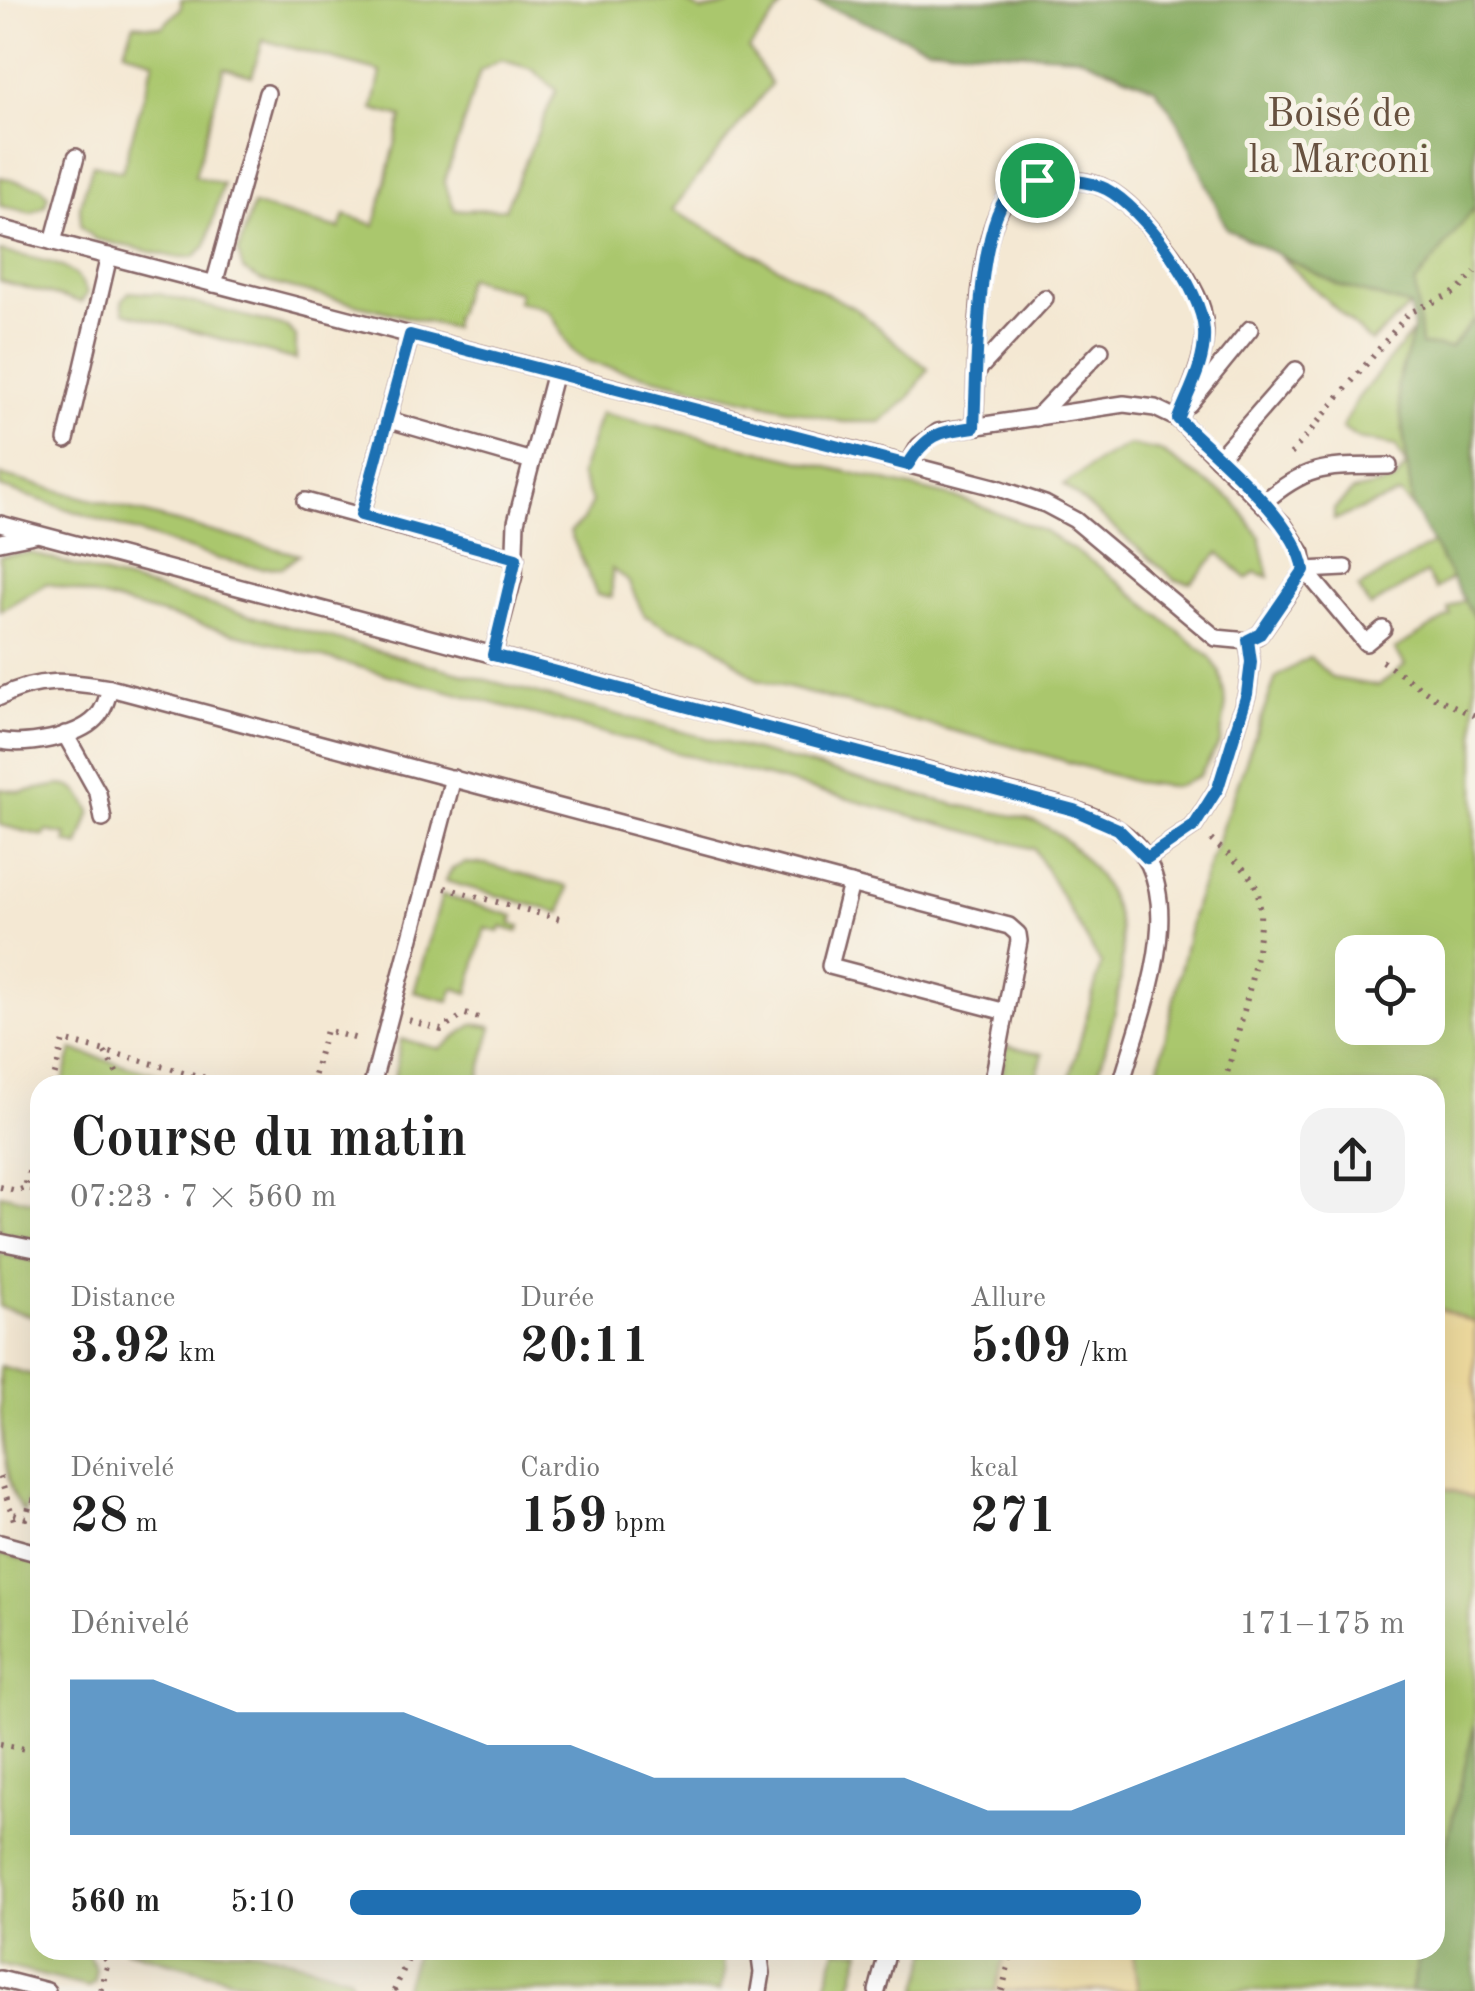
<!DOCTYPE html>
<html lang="fr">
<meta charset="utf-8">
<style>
body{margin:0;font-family:"Old Standard TT",serif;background:#f2f2f2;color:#222;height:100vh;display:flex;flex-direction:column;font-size:38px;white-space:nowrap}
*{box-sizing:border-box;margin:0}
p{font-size:32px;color:#767676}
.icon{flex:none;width:55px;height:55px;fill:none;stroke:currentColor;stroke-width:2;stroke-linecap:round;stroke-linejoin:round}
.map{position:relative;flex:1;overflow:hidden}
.details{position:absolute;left:30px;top:1075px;width:1415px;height:885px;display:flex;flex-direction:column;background:#fff;border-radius:30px;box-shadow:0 10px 40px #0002}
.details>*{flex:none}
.controls{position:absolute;left:1335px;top:935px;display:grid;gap:20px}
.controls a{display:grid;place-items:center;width:110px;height:110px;border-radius:20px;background:#fff;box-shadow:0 10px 40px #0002;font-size:50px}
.pin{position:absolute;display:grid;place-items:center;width:85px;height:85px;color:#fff;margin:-42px;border:5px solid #fff;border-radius:50%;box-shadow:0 2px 10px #0007}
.round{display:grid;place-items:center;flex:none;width:105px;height:105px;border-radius:30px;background:#f2f2f2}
.overview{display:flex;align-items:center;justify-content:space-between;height:170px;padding:0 40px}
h1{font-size:55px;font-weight:600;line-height:75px}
.stats{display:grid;grid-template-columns:repeat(3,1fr);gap:15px;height:170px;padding:10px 40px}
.stats div{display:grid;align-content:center}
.stats b{font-size:50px;font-weight:600}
.stats small{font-size:28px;font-weight:400}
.stats p{font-size:28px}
.chart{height:280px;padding:20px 40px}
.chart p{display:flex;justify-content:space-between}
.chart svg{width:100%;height:180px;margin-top:10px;fill:#1f6fb2;opacity:.7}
ul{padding:0 40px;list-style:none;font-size:32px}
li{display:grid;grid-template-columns:160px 120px 1fr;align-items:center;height:75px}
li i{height:25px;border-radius:12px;background:#1f6fb2}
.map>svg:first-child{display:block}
.green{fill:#aac76d;stroke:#7a734c;stroke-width:2.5;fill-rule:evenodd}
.forest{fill:#87ac60;stroke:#686646;stroke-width:2.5}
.sand{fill:#eeda9e;stroke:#9c7c64;stroke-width:2.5}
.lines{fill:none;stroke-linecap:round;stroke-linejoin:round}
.lane-casing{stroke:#866566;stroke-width:20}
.path{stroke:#866566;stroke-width:6;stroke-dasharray:2.5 8;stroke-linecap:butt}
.lane{stroke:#fff;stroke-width:15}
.route-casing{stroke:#fff;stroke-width:20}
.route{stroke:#1f6fb2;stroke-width:12}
.labels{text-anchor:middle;stroke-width:10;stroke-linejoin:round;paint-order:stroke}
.park-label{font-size:40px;fill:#67513f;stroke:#f7f3e8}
</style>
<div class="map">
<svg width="1475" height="1991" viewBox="0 0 1475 1991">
<rect width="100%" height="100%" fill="#f7f3e8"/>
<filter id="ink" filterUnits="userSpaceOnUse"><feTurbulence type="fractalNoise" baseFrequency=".01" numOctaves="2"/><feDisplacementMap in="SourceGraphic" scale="20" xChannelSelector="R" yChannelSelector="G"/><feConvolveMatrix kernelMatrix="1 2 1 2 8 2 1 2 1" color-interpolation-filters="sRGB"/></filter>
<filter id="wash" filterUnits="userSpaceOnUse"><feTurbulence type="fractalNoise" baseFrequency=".0048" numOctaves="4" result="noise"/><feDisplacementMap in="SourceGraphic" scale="40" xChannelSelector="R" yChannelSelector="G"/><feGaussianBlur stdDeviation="2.25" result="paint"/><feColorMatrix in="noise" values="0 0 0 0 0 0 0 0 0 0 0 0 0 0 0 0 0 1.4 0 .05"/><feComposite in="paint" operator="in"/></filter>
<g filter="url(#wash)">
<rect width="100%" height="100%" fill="#f4e8d3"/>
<g class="green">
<path d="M181,0H683L701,11L729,5L733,0H787L749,49L771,84L672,210L859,311L928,369L909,398L881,422H843L591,363C584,359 575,355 571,349C551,321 560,307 518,302L519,292L467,278L452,328L262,281L243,270L238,252L253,205L340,229L345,215L375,225L402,117L373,109L381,72L263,40L252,76L224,68L195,176L223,184L206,246L194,257H174L95,239L81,227L80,206L93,164L122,171L154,61L124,50L134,24L162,27L181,8ZM501,60L532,69L556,90L505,209L455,210L444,183L480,71Z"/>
<path d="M0,177L41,187L48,195L45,206L32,213L0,206Z"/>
<path d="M1475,207V319L1450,348L1421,345L1415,284Z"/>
<path d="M0,251C31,259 77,260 87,294L81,302L0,281Z"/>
<path d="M1280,256L1341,286L1410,306L1371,342Z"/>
<path d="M129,292L159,294L287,327L296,336V360L124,312L122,301Z"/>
<path d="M1413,331L1397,385L1413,508L1400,494L1334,520V509L1353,491L1394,482L1406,466L1396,446L1358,439L1342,428L1358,398Z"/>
<path d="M601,413L961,499L1044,531L1100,567L1210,657L1220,672L1226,704L1220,743L1199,776L1175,787L1135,782L1038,753L758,680L706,639L669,629L644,615L628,581L612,569V597L597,595L570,532L583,520L592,502L580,475Z"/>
<path d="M1129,445L1160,451L1234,501L1260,537L1269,577L1255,572L1247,579L1219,553L1191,583L1175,580L1064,485L1100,460Z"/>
<path d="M0,475L292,553L299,555L283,567L261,568L219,559L0,487Z"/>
<path d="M1433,543L1452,578L1436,589L1426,573L1370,607L1358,588Z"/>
<path d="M31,553C295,631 562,700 828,770C874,783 920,797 967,807C998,814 1035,815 1060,836C1152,910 1122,989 1095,1085H1068L1101,964L1034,849L47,583L0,611V556Z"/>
<path d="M1464,600L1475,620V1323L1435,1307L1438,1223L1435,1085H1155L1195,903L1276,677L1310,657L1332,678L1378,686L1405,665L1395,649L1451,615L1448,609ZM1352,952H1428V1028H1352Z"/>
<path d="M60,785C78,785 83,797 91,811L79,846L65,842L67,835L46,831L44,836L0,825V789L21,792Z"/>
<path d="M465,863L486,864L568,887L561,913L445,881L452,869Z"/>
<path d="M442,895L514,916L511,924L520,926L518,932L502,927L499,932L485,928L468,993L454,988L449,1001L414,992Z"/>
<path d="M473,1024L492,1027L477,1085H393L401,1039L440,1049Z"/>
<path d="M1007,1046L1043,1054L1034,1085H1000Z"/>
<path d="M72,1050L193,1085H106L102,1082L62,1085Z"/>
<path d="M0,1194L40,1203V1240L0,1232Z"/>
<path d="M0,1253L40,1262V1318L0,1307Z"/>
<path d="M0,1366L40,1377V1493H30L24,1513C0,1484 0,1407 0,1366Z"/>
<path d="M1435,1485L1475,1498V1724L1435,1892Z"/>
<path d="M0,1553L40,1564V1950H85L96,1969L95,1981L88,1987L0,1965Z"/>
<path d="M124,1950H255L349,1976L353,1991H277Z"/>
<path d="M416,1950H720L725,1973L720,1991H404Z"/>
<path d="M836,1950H861L850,1991H825Z"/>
<path d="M929,1950H1006L995,1991H918Z"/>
<path d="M1132,1950H1421L1411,1991H1138Z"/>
</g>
<g class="forest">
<path d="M810,0H1475V207L1415,284L1421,345L1450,348L1475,319V620L1413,508L1397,385L1413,331L1410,306L1341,286L1227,229L1178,121L1155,88L1077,56L928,47Z"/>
<path d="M1475,1724V1991H1411L1421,1950H1435V1892Z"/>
</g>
<g class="sand">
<path d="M1435,1307L1475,1323V1498L1435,1485Z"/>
<path d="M1006,1950H1132L1138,1991H995Z"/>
</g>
</g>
<g filter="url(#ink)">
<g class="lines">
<defs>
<g id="lane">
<path d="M0,228L998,488L1045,504L1075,520L1216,638L1248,641L1260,634L1305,570L1302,553L1283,524L1178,419L1155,408L1124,404L938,432L919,446L908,465"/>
<path d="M53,242L76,157"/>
<path d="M214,284L267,93"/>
<path d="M978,370L1045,298"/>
<path d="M1189,404L1250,329"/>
<path d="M1036,418L1101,350"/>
<path d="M389,420L532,461"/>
<path d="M974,427C978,368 973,250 1004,202C1015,186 1031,180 1050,180C1067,180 1086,180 1102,187C1135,200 1192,275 1202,309C1212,347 1192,385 1178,419"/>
<path d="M66,440L109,256"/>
<path d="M1218,459L1296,370"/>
<path d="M305,501L516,558"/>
<path d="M1263,503C1310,462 1330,467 1389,466"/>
<path d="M361,515L410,335"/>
<path d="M0,524L1029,797C1058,805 1090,812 1116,828C1200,880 1141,1011 1121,1085"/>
<path d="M0,542L34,535"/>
<path d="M1305,570L1366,643L1383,629"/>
<path d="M1305,570L1345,568"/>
<path d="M493,655L514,575L516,522L555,372"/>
<path d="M0,697C38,677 69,681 110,688L1009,926L1018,934L1019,941L992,1085"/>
<path d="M65,734L98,793L103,819"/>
<path d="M0,741C25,746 77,738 96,718C104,710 107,699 110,688"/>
<path d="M1147,858L1194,826L1218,788L1247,694L1251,662L1248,641"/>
<path d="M851,884L830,966L1006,1012"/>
<path d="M372,1085L453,778"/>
<path d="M0,1242L40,1250"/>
<path d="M0,1543L40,1554"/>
<path d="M759,1950L762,1973L759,1991"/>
<path d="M0,1979L47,1991"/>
<path d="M877,1991L888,1950"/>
</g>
</defs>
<use href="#lane" class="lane-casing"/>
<g class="path">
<path d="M1291,454L1409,313L1458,291L1475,272"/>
<path d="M1382,661L1434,697L1475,716"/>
<path d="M1211,840C1226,853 1246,867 1255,885C1274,924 1235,1040 1224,1085"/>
<path d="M445,888L560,919"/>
<path d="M409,1020L441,1030L465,1014L482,1019"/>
<path d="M105,1052L123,1085"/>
<path d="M52,1085L64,1040L232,1085"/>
<path d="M311,1085L326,1030L361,1040"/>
<path d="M40,1131L25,1187L40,1191"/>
<path d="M0,1187L17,1191L40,1182"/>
<path d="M0,1477L15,1523"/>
<path d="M14,1514L26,1518L31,1500L36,1501"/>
<path d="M0,1744L40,1752"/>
<path d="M98,1950L108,1962L101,1991"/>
<path d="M394,1991L412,1950"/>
<path d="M1002,1991L1012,1950"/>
</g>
<use href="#lane" class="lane"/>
</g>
</g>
<g class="lines" filter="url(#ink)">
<defs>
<path id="route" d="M1037,180C1060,180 1085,179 1106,189C1143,208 1202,289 1204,331C1206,362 1189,391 1178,419C1214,454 1298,522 1304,570L1260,634L1248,640L1251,662L1247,694L1218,788L1194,826L1147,858L1118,829L1074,810L493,655L516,558L361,515L410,335L908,465C927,433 940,432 974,427C977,378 975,215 1015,188C1021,184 1031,182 1037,180Z"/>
</defs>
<use href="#route" class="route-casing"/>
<use href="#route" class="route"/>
</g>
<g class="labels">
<g class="park-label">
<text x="1339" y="126">Boisé de<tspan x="1339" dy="46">la Marconi</tspan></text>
</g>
</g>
</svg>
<div class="controls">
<a><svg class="icon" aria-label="locate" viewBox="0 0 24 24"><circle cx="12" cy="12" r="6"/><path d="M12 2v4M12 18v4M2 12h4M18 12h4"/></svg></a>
</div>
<div class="pin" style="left:1037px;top:180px;background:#1e9e55"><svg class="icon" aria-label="arrive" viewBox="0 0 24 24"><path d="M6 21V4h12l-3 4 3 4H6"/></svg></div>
<section class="details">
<div class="overview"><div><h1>Course du matin</h1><p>07:23 · 7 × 560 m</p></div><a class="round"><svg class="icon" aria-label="share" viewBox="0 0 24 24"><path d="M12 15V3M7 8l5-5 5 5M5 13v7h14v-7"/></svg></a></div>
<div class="stats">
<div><p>Distance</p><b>3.92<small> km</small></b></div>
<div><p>Durée</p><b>20:11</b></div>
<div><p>Allure</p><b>5:09<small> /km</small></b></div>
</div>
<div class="stats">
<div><p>Dénivelé</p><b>28<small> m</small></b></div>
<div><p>Cardio</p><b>159<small> bpm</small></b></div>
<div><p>kcal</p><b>271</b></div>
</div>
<div class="chart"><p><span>Dénivelé</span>171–175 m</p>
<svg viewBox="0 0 160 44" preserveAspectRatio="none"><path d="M0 44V6L10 6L20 14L30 14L40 14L50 22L60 22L70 30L80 30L90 30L100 30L110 38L120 38L130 30L140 22L150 14L160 6V44z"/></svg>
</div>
<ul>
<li><b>560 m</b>5:10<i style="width:75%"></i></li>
</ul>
</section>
</div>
